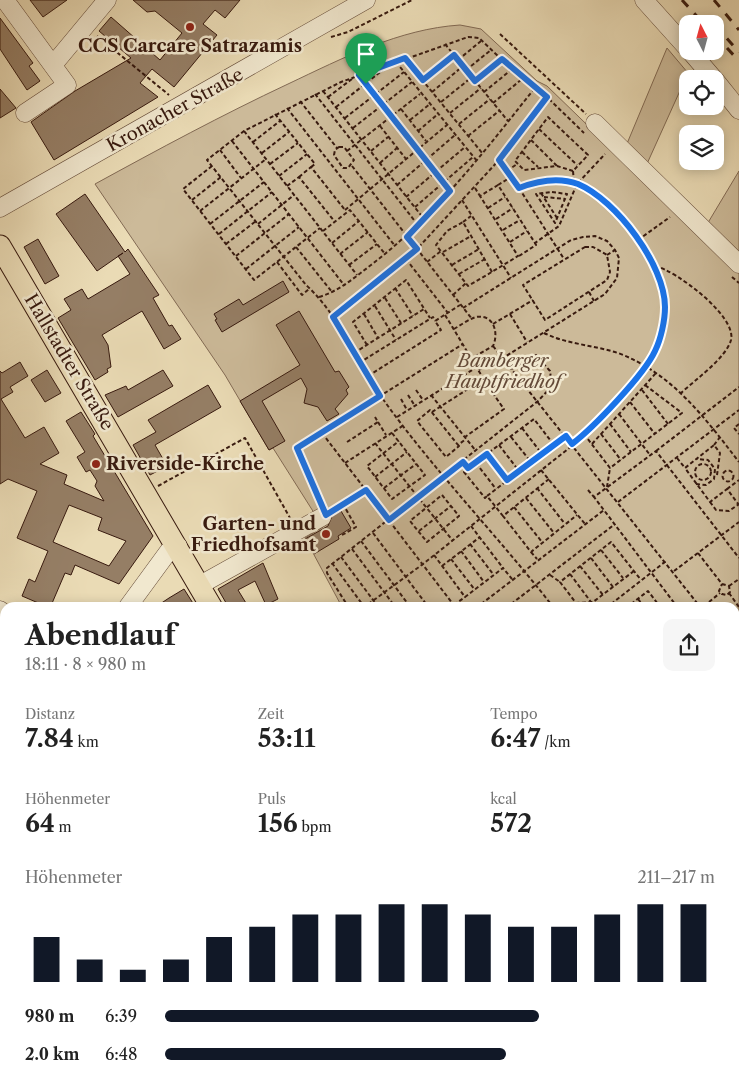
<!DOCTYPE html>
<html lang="de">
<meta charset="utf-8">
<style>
body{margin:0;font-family:"Libre Caslon Text",serif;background:#f6f6f6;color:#222;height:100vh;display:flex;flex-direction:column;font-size:19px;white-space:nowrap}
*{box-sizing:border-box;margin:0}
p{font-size:16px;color:#767676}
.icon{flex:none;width:28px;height:28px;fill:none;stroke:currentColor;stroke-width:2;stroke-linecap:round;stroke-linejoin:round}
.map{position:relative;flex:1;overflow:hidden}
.panel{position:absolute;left:0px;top:602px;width:740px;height:481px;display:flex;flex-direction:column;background:#fff;border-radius:15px 15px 0 0;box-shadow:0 2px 12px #0003}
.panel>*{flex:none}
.needle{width:32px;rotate:354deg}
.controls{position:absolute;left:679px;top:15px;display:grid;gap:10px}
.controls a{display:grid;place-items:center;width:45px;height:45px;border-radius:10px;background:#fff;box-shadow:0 2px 12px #0003;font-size:25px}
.pin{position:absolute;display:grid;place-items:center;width:42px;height:42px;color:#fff;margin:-51px -21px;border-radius:50% 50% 50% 0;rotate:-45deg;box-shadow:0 0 5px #0007}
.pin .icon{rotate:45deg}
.round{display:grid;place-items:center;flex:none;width:52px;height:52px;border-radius:10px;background:#f6f6f6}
.headline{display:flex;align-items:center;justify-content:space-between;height:85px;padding:0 25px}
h1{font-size:28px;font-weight:700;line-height:38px}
.metrics{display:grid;grid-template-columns:repeat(3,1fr);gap:8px;height:85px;padding:5px 25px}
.metrics div{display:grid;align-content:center}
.metrics b{font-size:25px;font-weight:700}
.metrics small{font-size:14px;font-weight:400}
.metrics p{font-size:14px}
.chart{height:140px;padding:10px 25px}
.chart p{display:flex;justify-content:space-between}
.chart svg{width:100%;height:90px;margin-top:5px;stroke:#111827;stroke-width:6}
ul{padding:0 25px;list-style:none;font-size:16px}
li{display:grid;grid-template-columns:80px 60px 1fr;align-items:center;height:38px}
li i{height:12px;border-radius:6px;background:#111827}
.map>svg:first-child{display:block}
.green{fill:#ccba99;stroke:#826a54}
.building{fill:#957e65;stroke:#381a0f;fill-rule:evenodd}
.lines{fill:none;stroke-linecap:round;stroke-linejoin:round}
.minor-casing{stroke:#644a38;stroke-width:19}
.major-casing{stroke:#381a0f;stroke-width:23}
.path{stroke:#381a0f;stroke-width:2;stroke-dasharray:4 2.5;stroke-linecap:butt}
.minor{stroke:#f1e8cf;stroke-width:18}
.major{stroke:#eadbb5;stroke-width:21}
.rail{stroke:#381a0f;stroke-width:3;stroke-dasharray:9 9;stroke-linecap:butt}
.route-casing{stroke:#fff;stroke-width:10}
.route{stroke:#1a73e8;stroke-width:6}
.poi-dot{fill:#8f2418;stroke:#f1e8cf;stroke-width:2}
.labels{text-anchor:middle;stroke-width:5;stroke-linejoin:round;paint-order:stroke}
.poi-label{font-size:18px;font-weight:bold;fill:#381a0f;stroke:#f1e8cf}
.street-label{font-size:18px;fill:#381a0f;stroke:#f1e8cf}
.park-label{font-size:18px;font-style:italic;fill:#644a38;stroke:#f1e8cf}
</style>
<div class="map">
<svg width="739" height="1083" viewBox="0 0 739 1083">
<rect width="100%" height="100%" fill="#eadbb5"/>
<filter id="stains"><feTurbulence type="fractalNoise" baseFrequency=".004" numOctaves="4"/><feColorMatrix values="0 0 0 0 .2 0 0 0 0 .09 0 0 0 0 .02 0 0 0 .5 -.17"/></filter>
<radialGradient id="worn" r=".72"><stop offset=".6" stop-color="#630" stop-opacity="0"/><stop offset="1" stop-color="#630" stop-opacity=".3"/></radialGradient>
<g class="green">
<path d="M460,25L481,29L537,81L547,86L739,272V981L735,984V608L342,607L305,538L323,527L273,448L269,450L225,375L95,184C159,149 222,115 288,84C343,58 399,29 460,25Z"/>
<path d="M667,48L688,73L646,166L626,146Z"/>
<path d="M739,171V259L706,226Z"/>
<path d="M527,1079H620L615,1083H532Z"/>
</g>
<g class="building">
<path d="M30,0H67L43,17Z"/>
<path d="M133,0H240L225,18L215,10L203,24L217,35L174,87L152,69L140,83L158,97L54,160L31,122L75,91L131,58L99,31L111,17L160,60L182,33L155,11L147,12Z"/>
<path d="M0,18L33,63L29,66L40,81L27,90L0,49Z"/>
<path d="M0,89L16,108L0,118Z"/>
<path d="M85,194L125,252L128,249L159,295L153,298L169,326L172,325L181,339L164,349L142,311L102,335L108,345L111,367L107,369L108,372L95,380L58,318L71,310L64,299L82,289L88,299L130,274L118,256L123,253L97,271L56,214Z"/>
<path d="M38,239L59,276L45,284L24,247Z"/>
<path d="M283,281L289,292L222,332L215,320L217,319L214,314L239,299L243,305Z"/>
<path d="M299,311L335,372L339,371L349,387L346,390L348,394L335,409L339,414L327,421L318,407L304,403L307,389L301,378L262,401L285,441L269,450L240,401L300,365L276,325Z"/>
<path d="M20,362L28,376L10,387L13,392L1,399L25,438L44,427L59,453L40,464L67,475L64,484L104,501L95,486L97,481L90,470L86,472L77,457L85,452L66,421L81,412L95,434L93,436L153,536L119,584L75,565L71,575L65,573L50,608L22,596L29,579L35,582L48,551L17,538L37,491L8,479L0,484V371L2,373ZM69,505L102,518L98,530L126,541L109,566L53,542Z"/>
<path d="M47,370L61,393L45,402L31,380Z"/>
<path d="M163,370L173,386L118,417L105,395L126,386L128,390Z"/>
<path d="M208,385L221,407L155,445L167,466L150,475L133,445L156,432L148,420Z"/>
<path d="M341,511L351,528L338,536L339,539L314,554L305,539L328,526L332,516Z"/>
<path d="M263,563L278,599L266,605L255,581L238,590L249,608H229L218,589Z"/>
<path d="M184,589L196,608H154L169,598Z"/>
</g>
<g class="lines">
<defs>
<g id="minor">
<path d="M5,0L67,85L25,113"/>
<path d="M644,0L688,49"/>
<path d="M690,51L714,79"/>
<path d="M53,65L107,0"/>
<path d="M715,80L739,110"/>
<path d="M595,123L739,264"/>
<path d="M0,208L366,0"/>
<path d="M200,585L322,517"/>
<path d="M127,608L168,552L178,546"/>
<path d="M0,610L5,615"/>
<path d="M0,792L5,785"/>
<path d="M0,1006L5,1011"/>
<path d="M0,1066L5,1072"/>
<path d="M67,1079L71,1083"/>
</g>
<g id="major">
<path d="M0,246L212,608"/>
<path d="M492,1079L495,1083"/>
</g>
</defs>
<use href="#minor" class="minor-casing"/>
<use href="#major" class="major-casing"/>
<g class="path">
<path d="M500,34L586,114"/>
<path d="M97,36L169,95"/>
<path d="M331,37L348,32L412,0"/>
<path d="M445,44L508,121"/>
<path d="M405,59L483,154"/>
<path d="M458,60L481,41"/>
<path d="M396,62L477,161"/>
<path d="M466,70L491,50"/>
<path d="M359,75L450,191"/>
<path d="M423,80L454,55"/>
<path d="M475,81L502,59"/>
<path d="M323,91L424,219"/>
<path d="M432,92L463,66"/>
<path d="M484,92L511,70"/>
<path d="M315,94L418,225"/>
<path d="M328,97L352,79"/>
<path d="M300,101L337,148"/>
<path d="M441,102L472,77"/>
<path d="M493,103L522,79"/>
<path d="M336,107L389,65"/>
<path d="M287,108L395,246"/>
<path d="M401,109L426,141"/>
<path d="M450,113L481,88"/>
<path d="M275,114L315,164L311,167"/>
<path d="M345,118L404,72"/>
<path d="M410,120L430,104"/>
<path d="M459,124L490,99"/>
<path d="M380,126L406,159"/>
<path d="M353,128L412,82"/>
<path d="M539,129L577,165"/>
<path d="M244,131L357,275"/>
<path d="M418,131L438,114"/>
<path d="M468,136L499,111"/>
<path d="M531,140L557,166"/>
<path d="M232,141L344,285"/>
<path d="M253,142L280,121"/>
<path d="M339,147H344L354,160L348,168H343L334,155L335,150Z"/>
<path d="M220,150L241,178"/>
<path d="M347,151L420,94"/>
<path d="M371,151L388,137"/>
<path d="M522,152L538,167"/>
<path d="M262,153L289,132"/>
<path d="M499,160L519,188C537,181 559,177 578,184C616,200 665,265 665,307C665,320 661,339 655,351C644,375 594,428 572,444"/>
<path d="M380,163L397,148"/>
<path d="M270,164L298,143"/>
<path d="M212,166L183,189L254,280L320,228"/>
<path d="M352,166L472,319"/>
<path d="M507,171L517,164"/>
<path d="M573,171L557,166L524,170L515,161L548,117L588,155L573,171L574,183"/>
<path d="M279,176L307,154"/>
<path d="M299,177L311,167L345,210"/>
<path d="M397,185L455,135"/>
<path d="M498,185L511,177"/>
<path d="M287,186L299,177L335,222"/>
<path d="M475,188L480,196"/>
<path d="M519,188L564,259"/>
<path d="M552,192L567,194L555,223L536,194Z"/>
<path d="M541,193L557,218"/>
<path d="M406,197L465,147"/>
<path d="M544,197L565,199"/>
<path d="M192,200L221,177"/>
<path d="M462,200L511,278"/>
<path d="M415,207L473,157"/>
<path d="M488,208L505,197"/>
<path d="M345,210L447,125"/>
<path d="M200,211L266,159"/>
<path d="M496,219L513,208"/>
<path d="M463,222L471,216"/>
<path d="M210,224L264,182"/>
<path d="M258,224L294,195"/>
<path d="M503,230L520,220"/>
<path d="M323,231L350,210L385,254"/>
<path d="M219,234L272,192"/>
<path d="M638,240L670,217"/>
<path d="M510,242L527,231"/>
<path d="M332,243L359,221"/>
<path d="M226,244L256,221"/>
<path d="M296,247L332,292"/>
<path d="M585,247H593L607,255L610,272L607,280L545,320L523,285Z"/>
<path d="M443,252L471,236"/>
<path d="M340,254L368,232"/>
<path d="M607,255L615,250"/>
<path d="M236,256L289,214"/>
<path d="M519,256L536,245L535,243"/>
<path d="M406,259L448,313"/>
<path d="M277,262L302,295L309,289"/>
<path d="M427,262L441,251"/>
<path d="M349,265L377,244"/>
<path d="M452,265L479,249"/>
<path d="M655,266C675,270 737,316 731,340C726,358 695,380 681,393"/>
<path d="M246,269L299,227"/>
<path d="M492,272L463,222L447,231L436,245L468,286C485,276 502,266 518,256L480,196L498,185L535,243L559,226L577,184L605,154"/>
<path d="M459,274L485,259"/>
<path d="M732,277L739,283"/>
<path d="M395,288L413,316"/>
<path d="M589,292L594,301"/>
<path d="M453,295L466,283"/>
<path d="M319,297C339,291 354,278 371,265C435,216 484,152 534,89"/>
<path d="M385,298L401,323"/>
<path d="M375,306L396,340"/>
<path d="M463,308L571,240L583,237L595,236L607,241L615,250L619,258L617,278L605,294L503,358"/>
<path d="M364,314L378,338"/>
<path d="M510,314L527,342"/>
<path d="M445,315C465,347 482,379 504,409L465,437"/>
<path d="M333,317L417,249L499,160L547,98"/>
<path d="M493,324L533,300"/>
<path d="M454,329C461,325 469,319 476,317C494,314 499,333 493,346L472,358"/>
<path d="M544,333C566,344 593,345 618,353C672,373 705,418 739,462"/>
<path d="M367,345L353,322L406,280L430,318"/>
<path d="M493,346L701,608"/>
<path d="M354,353L424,309"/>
<path d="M525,361L548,390"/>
<path d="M359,363L433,317L435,321"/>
<path d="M479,370L500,357"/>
<path d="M368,376L441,330L435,321L460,305"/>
<path d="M416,390L423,400"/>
<path d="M642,390L668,424"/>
<path d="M408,395L415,406"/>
<path d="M431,395L476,451"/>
<path d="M401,399L407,410"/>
<path d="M630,402L655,434"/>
<path d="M432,412L482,380"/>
<path d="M619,414L650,455"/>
<path d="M397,417L477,367"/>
<path d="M378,422L386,435"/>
<path d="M610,424L631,452"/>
<path d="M739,424L734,428L739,434"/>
<path d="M522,428L542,454"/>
<path d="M322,433L456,608"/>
<path d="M392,433L425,475L392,499L367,466L399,441"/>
<path d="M584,434L610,468L682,413L645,385"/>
<path d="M601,434L621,460"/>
<path d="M511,437L531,462"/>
<path d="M347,442L378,422L375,417"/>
<path d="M375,443L453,541"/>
<path d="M592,444L656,373"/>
<path d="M458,445L459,446L446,457L417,421L430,410L458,445L466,439"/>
<path d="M499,445L519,471"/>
<path d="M554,445L566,437"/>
<path d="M714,445L720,437"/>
<path d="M656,451L739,387"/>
<path d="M487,454L507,480"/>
<path d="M677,458L685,468"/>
<path d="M463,462L468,468L464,472L485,498L487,496L503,516"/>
<path d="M345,463L404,425"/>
<path d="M476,463L496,489"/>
<circle cx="703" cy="472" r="8"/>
<path d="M468,468L534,419L554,445L487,496"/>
<path d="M541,470L585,524"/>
<circle cx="728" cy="476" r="5.5"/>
<path d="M717,475L720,453L714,445L685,468L710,502L727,489L739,505"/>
<path d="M375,477L407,452"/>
<path d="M549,479L503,516L531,552L577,515"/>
<path d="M696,484L706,485L714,479L715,469L708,460L697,459"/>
<path d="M158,486L245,438L290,518"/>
<path d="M607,487L610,468"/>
<path d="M384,488L416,464"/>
<path d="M537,488L565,524"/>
<path d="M727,489L739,480"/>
<path d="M588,490L594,497"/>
<path d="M442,495L459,516L427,542L410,521Z"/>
<path d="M526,498L554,533"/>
<path d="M618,502L739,410"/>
<path d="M710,502L716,510L729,511L739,504"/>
<path d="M320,503L297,448L463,344"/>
<path d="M514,507L542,542"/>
<path d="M335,509L366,490"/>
<path d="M471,526L503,568"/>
<path d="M419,531L451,506"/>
<path d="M373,533L429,608"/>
<path d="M342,535L356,527L343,504"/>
<path d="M361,541L411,608"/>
<path d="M470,544L493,574"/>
<path d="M352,549L396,608"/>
<path d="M601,550L623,578"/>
<path d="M461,551L484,582"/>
<path d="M531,552L537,559"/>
<path d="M698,553L722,584L729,586L730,592L727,595L722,594L719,591L722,584"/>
<path d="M434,555L465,597L503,568L512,579"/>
<path d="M341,557L379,608"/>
<path d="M591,558L613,587"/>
<path d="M451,559L475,590"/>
<path d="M332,563L365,608"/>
<path d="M442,566L480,537"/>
<path d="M580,566L603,595"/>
<path d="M634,571L593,602L576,603L560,582L611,542L641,580"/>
<path d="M674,571L739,522"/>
<path d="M570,574L591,602"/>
<path d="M550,575L560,582"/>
<path d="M729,586L739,579"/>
<path d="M729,593L739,607"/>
<path d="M638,599L645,608"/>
<path d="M709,602L720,593"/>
<path d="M454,605L465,597"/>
<path d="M349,608L327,573V568L538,401L552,386L550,371L536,355L512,369"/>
<path d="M363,608L423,564L573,445"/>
<path d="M476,608L604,510"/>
<path d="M506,608L615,524"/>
<path d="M527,608L532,603L536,608"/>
<path d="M554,608C498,536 433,470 380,395C355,359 339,315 306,285L207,160L244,131L341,82L468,37L479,38L522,79L547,97L584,133"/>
<path d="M606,608L666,561"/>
<path d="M626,608L648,591L661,608"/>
<path d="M678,608L594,497L656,451L739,558"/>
<path d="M735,636L739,633"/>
<path d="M735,651L739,657"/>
<path d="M735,682L739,687"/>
<path d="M735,716L739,712"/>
<path d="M735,735L739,732"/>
<path d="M738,747L739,748"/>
<path d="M735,762L739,767"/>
<path d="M735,776L739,773"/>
<path d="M735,781L739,786"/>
<path d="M735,812L739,809"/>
<path d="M735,823L739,828"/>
<path d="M735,833L739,830"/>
<path d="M735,848L739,845"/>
<path d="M735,849L739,854"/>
<path d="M735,867L739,872"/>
<path d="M735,884L739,880"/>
<path d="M735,905L739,902"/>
<path d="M735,933L739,937"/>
<path d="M735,952L737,954"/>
<path d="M735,971L739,968"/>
<path d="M584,1079L588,1083"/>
<path d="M601,1083L606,1079"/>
</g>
<use href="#minor" class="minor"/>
<use href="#major" class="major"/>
<g class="rail">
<path d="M682,0L704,24"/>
<path d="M714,0L739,30"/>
<path d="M715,25L739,52"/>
<path d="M727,48L739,61"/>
</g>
</g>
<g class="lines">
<defs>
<path id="route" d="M454,55L475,81L502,59L547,97L499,160L519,188C537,181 559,177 578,184C616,200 665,265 665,307C665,320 661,339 655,351C644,375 593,428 572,444L566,436L507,480L487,454L468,468L463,462L389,520L366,490L326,515L297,448L380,396L333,317L417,249L407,237L450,191L359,75L405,58L423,80Z"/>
</defs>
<use href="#route" class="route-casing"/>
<use href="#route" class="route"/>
</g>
<g class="poi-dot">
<circle cx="190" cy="27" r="5"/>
<circle cx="96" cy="464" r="5"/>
<circle cx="326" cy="534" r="5"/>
</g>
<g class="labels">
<g class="poi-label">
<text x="190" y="52">CCS Carcare Satrazamis</text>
<text x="106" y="470" text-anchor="start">Riverside-Kirche</text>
<text x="316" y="530" text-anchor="end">Garten- und<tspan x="316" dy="21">Friedhofsamt</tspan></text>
</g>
<g class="street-label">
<text transform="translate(175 110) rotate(-29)" y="6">Kronacher Straße</text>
<text transform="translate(69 362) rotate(59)" y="6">Hallstadter Straße</text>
</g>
<g class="park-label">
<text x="503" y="367">Bamberger<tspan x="503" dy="21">Hauptfriedhof</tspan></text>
</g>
</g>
<rect width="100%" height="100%" filter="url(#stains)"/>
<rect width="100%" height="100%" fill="url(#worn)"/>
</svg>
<div class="controls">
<a><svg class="needle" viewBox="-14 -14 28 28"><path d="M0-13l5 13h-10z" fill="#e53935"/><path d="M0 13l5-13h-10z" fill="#767676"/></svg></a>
<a><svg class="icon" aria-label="locate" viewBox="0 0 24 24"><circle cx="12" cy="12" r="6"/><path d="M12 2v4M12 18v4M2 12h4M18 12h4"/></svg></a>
<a><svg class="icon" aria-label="layers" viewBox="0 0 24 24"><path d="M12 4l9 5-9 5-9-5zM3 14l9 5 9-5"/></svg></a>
</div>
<div class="pin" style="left:366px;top:84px;background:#1e9e55"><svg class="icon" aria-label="arrive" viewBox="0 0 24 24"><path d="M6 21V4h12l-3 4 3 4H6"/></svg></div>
<section class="panel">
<div class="headline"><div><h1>Abendlauf</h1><p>18:11 · 8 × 980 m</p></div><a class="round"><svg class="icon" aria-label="share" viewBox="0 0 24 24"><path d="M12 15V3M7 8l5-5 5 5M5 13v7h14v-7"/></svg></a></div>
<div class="metrics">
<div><p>Distanz</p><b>7.84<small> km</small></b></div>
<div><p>Zeit</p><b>53:11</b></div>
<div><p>Tempo</p><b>6:47<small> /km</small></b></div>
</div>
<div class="metrics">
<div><p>Höhenmeter</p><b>64<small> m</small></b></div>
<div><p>Puls</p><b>156<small> bpm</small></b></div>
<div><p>kcal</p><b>572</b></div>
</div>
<div class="chart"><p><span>Höhenmeter</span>211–217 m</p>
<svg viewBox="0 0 160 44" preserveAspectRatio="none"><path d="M5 44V22M15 44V33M25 44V38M35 44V33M45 44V22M55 44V17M65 44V11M75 44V11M85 44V6M95 44V6M105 44V11M115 44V17M125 44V17M135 44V11M145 44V6M155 44V6"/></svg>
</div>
<ul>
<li><b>980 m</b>6:39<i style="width:68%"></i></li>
<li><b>2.0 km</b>6:48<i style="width:62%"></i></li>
</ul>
</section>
</div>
